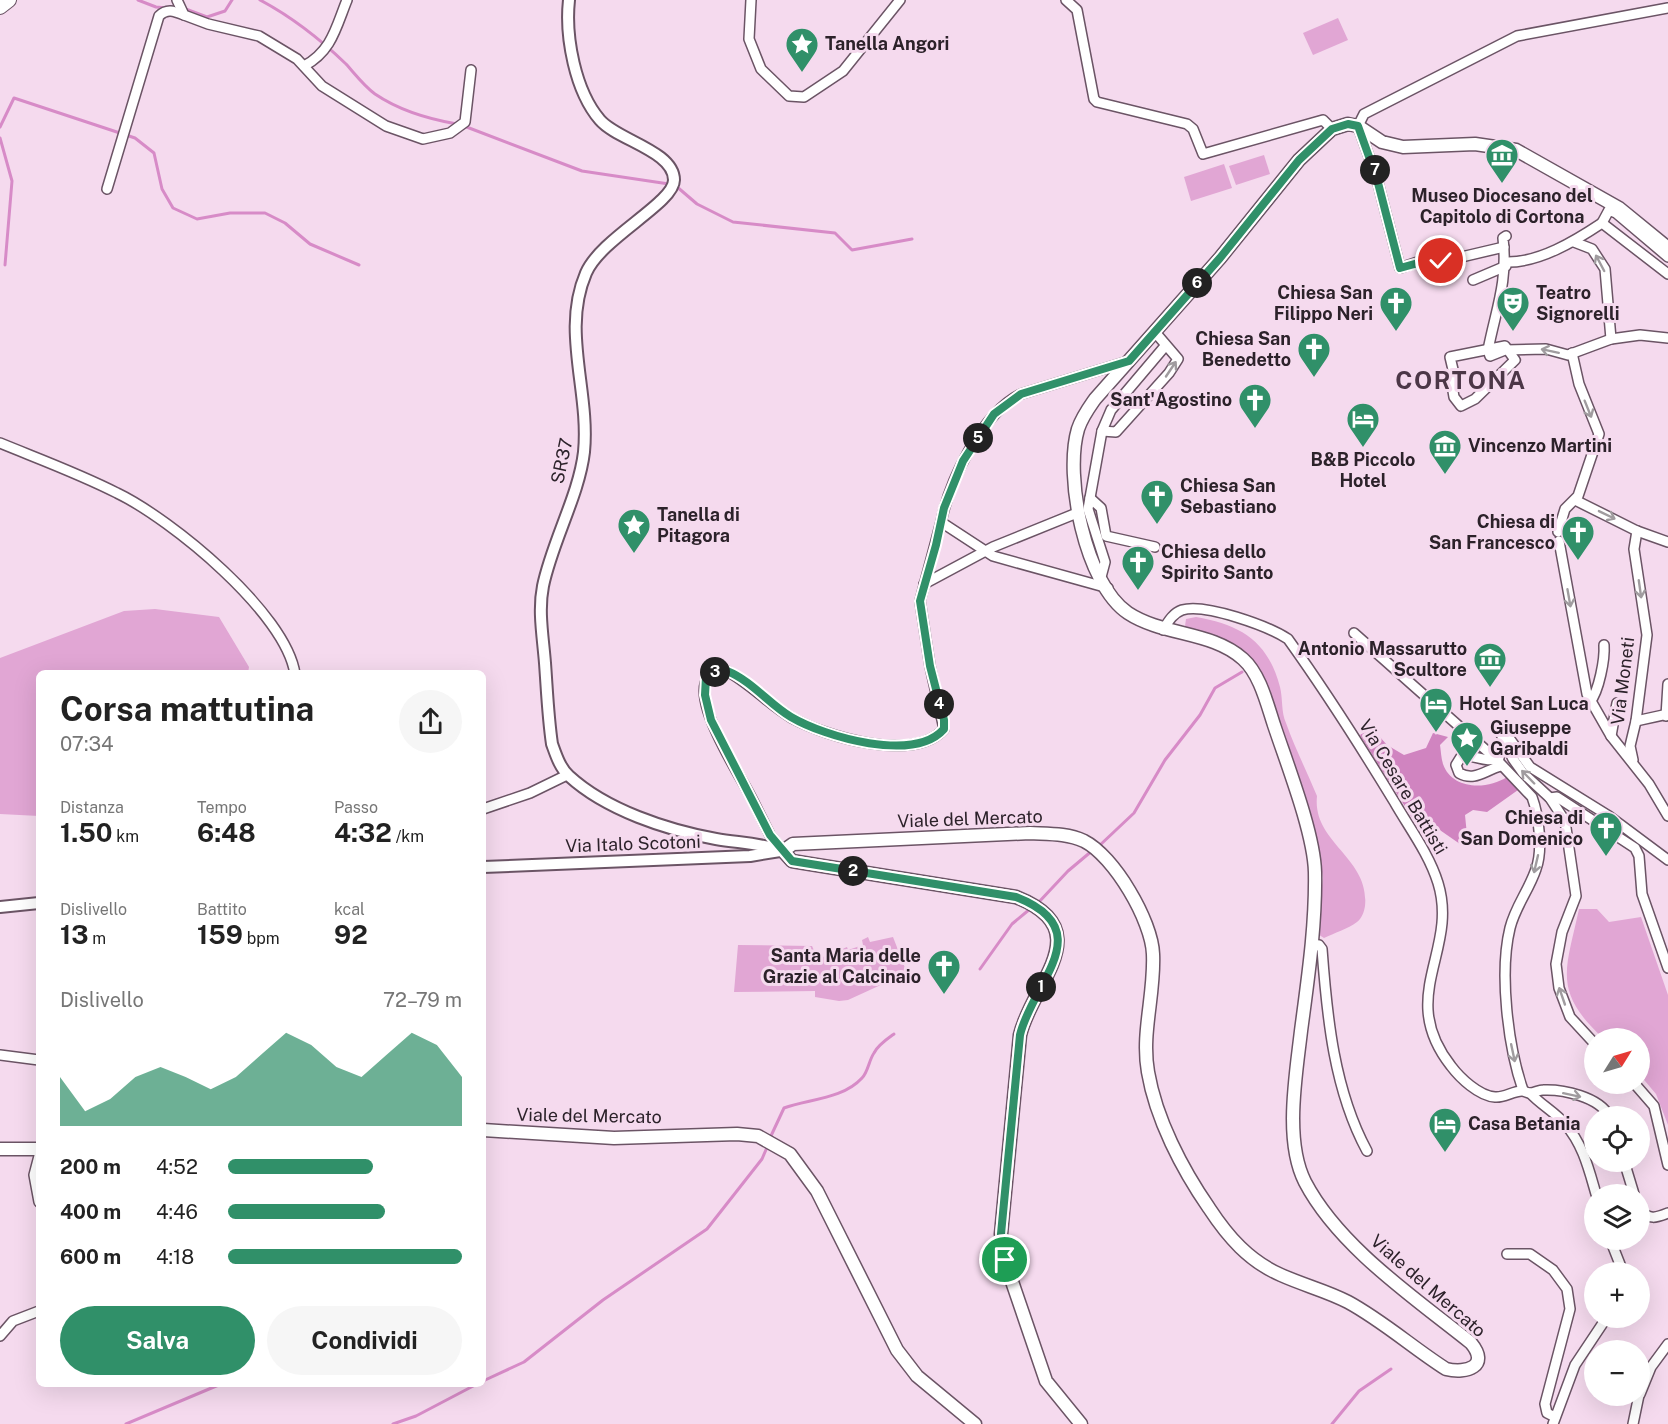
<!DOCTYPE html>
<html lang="it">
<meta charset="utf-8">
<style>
body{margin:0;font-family:"Public Sans",sans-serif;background:#f6f6f6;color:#222;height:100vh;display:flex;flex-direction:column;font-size:22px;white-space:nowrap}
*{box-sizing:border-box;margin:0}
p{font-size:20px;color:#767676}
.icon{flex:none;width:33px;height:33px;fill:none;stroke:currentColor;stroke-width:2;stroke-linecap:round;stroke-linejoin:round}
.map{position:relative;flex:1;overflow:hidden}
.side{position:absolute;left:36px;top:670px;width:450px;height:717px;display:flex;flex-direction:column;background:#fff;border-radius:9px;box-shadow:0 6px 24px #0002}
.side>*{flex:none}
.needle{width:39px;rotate:53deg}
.controls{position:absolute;left:1584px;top:1028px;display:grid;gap:12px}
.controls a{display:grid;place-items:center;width:66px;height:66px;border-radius:50%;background:#fff;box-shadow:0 6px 24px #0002;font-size:30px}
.pin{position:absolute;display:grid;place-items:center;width:51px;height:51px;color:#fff;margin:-26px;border:3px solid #fff;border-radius:50%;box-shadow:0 2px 6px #0007}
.km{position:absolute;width:30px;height:30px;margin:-15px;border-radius:50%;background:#222;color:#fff;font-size:16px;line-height:30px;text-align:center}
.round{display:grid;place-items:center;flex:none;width:63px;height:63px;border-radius:32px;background:#f6f6f6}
.summary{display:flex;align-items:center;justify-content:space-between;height:102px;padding:0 24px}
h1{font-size:33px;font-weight:700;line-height:45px}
.figures{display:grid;grid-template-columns:repeat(3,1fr);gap:9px;height:102px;padding:6px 24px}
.figures div{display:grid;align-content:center}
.figures b{font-size:26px;font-weight:700}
.figures small{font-size:16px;font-weight:400}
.figures p{font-size:16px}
.chart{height:168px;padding:12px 24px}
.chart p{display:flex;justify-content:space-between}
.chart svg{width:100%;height:108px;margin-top:6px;fill:#309069;opacity:.7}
.button{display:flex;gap:12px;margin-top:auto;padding:12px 24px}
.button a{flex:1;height:69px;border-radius:36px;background:#309069;color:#fff;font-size:24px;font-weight:700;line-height:69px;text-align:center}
.button a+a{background:#f6f6f6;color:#222}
ul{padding:0 24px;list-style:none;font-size:20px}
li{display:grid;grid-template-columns:96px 72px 1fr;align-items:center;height:45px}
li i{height:15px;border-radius:8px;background:#309069}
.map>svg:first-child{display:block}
.green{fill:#e1a6d4}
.forest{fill:#d084c0}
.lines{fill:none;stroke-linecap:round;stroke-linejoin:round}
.stream{stroke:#d78bc7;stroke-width:3}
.minor-casing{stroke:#6b5465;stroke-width:12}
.tertiary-casing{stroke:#6b5465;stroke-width:14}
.secondary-casing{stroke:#6b5465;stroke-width:15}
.primary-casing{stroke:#6b5465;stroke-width:16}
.minor{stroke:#fff;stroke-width:9}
.tertiary{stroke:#fff;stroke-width:10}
.secondary{stroke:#fff;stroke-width:12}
.primary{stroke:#fff;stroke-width:14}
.oneway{stroke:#a09c9f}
.route-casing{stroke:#fff;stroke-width:12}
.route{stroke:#309069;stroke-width:8}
.labels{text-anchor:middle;stroke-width:6;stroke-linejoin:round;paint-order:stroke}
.poi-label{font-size:18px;font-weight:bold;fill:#2c222a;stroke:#f5daee;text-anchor:start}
.street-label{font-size:18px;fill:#2c222a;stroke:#f5daee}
.district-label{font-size:24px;font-weight:bold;letter-spacing:1.5px;fill:#4c3747;stroke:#f5daee}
</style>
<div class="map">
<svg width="1668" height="1424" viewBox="0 0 1668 1424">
<rect width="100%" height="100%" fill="#f5daee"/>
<g class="green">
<path d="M1338,18L1348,40L1313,55L1303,33Z"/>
<path d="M1264,155L1270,174L1236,185L1229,166Z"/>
<path d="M1224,164L1232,188L1191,201L1184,177Z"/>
<path d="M155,609L219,617L249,667L248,673L39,674V816L0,814V658L124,611Z"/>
<path d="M1196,617C1241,625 1268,641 1280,687C1283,699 1281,712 1286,723C1295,748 1307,772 1317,796C1312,843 1370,857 1365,906C1364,912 1362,918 1357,922C1348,929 1334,933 1324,938L1316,933L1323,878L1318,845L1261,674L1187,630L1185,626L1186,619Z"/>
<path d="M1579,909H1597L1609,922L1641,917L1668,995V1125L1656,1094L1640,1075V1038H1603C1552,991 1566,970 1579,909Z"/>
<path d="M868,937L870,942L893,937L907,973L848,1000L839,1001L815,997V991L734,992L738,945L812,946L818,959L847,947L848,950L863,945L862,940Z"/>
</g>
<path class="forest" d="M1372,728L1387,745L1404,755L1426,748L1433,733L1448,737L1440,745C1441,751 1441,758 1443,764C1452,790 1487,790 1507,777L1518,790L1487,812L1473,810L1465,815L1468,845L1460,844L1434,826L1421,832L1360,735Z"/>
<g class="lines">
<g class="stream">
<path d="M138,0L156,7L167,8"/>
<path d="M260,0C292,17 320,39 346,64C355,74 364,86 375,94C400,111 428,119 457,124"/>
<path d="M183,8L207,17L225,11L232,0"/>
<path d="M464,126L582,171L669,184"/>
<path d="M0,127L14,98L135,138L154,153L162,189L173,208L197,219L230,213H265L285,223L310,244L359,265"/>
<path d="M0,138L12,181L5,265"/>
<path d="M676,186L697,204L733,222L835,233L852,250L912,239"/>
<path d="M1099,846L1134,813L1165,760L1200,715L1215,688L1242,672"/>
<path d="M1038,903L1068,871L1093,850"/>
<path d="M980,969L1012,924L1030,909"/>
<path d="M770,1138L784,1108C809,1099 843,1099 862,1078C868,1072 869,1060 874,1053C878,1045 887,1039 894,1034"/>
<path d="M483,1381L524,1362L603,1300L707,1229L762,1159L768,1145"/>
<path d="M126,1424L221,1384"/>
<path d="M393,1424L416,1416L477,1384"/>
<path d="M1332,1424L1359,1391L1391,1369"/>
</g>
<defs>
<g id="minor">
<path d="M177,0L184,15L208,24L259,36L297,59L322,86L386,126L423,139L450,133L465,122L471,70"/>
<path d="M751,0L749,39L761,69L789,96L804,97L843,71L900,0"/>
<path d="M1066,0L1077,10L1094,99L1097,102L1187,124L1193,129L1203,154L1323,120L1332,129"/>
<path d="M304,66C332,51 336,27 347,0"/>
<path d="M107,189L159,16C167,8 174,11 184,15"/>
<path d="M1602,223L1609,210L1616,213L1668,257"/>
<path d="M1506,236L1503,238C1508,282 1496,309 1488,350L1490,356L1505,350L1546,349L1568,355L1611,339L1640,335L1668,338"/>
<path d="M1574,242L1592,249L1605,269L1611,339"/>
<path d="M1504,247L1453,259L1418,262L1400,268L1377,179L1358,126L1364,114L1517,36L1668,8"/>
<path d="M1506,262C1539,263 1575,241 1602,223L1668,274"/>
<path d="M1473,280L1506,266"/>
<path d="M1154,331L1178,359L1169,373L1116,432L1102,431L1111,410L1166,345"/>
<path d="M1505,346L1515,360L1475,399L1461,406L1454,397L1451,379L1455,378L1450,357Z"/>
<path d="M0,443C39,459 80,474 117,493C171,519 286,613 295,674"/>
<path d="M1090,498L1101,508L1106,536L1155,547"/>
<path d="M1575,500L1637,531L1668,542"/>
<path d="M941,522C950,480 981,414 1021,394L1129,361"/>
<path d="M1558,532L1565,509L1578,496L1599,434L1579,384L1572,353"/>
<path d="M1559,541L1587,694L1611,736L1649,784L1668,816"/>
<path d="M1101,577L1105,562L1088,509L1102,431"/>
<path d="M924,584L993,547L1077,513"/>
<path d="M1163,630C1168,622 1173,613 1182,610C1205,603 1268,626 1288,639C1326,692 1361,747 1395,803C1410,829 1429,854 1438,883C1459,951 1396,996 1451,1066C1460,1078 1479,1096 1495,1097C1504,1098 1513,1091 1522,1091C1525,1091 1527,1093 1530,1093C1534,1093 1539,1090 1543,1090C1563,1089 1599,1097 1609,1116"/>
<path d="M1354,633L1496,759L1532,797C1539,816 1543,850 1536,869C1529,890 1515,907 1510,928C1499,973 1508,1047 1523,1090"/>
<path d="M1590,702C1599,691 1605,659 1604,645"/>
<path d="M1666,716L1668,684"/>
<path d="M1636,721L1668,714"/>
<path d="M1499,730L1513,759L1523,773L1550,798L1565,821L1576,896L1562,932L1556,964L1559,988L1570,1017L1594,1043"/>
<path d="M1504,731L1530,767L1609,816L1668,860"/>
<path d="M1611,736L1617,703"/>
<path d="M1499,758C1484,764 1474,753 1461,757L1456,765L1459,773C1475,782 1485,770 1501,766"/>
<path d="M1633,760L1630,746L1636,721L1647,635L1634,549L1637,531"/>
<path d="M1550,798L1557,797L1635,848L1639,856L1642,894L1668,968"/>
<path d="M483,809L530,793L567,775"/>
<path d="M783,851L770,835C762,819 754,802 745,786C734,765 673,672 725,670C750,683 768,704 792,718C827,737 914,763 944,729L930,666L920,601L941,522L993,556L1108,588"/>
<path d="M1312,944L1319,945L1322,949C1327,1017 1334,1090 1367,1151"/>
<path d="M0,1055L39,1060"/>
<path d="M1634,1083L1654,1106L1668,1165"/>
<path d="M1530,1093C1541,1105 1555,1112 1565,1124C1583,1144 1589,1170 1596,1194"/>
<path d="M39,1156L34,1175L39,1202"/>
<path d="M1624,1161L1634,1194"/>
<path d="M1640,1210C1649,1220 1656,1218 1668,1213"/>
<path d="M1610,1239L1623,1272"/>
<path d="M1507,1254H1530L1553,1270L1567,1289L1570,1309L1545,1404L1547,1413L1555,1417"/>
<path d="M0,1336L13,1321L39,1311"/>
<path d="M1640,1394L1651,1367L1668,1344"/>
<path d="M1553,1424L1575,1365L1607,1317"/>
<path d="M1633,1424L1639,1395"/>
</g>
<g id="tertiary">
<path d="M569,0C565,37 575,91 600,120C617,140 674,151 674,180C674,203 601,238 586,273C561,331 590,391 584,452C579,495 552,542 543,586C538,611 543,637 545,663C547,690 548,717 552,744C556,755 560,768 569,776C606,810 667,830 716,839C739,843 761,843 783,851"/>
<path d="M483,867L750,856L780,851"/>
<path d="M0,907L39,903"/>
</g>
<g id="secondary">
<path d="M483,1130L614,1138L737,1134L758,1136L790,1154L817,1191L897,1350L917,1376L975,1424"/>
<path d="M0,1149H39"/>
<path d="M1081,1424L1046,1381L1005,1261L1001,1234L1020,1035C1032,983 1100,930 1016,897L804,863L792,861L783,851L793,844L1030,833C1048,834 1067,833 1084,841C1114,856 1152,921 1153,954C1155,994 1141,1033 1148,1072C1156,1119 1182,1169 1209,1208C1228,1237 1249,1261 1281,1275C1303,1285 1327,1291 1348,1302C1383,1321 1413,1348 1446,1369C1467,1374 1490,1366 1471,1343C1415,1298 1339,1247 1305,1182C1284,1141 1296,1075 1301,1031C1308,978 1316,925 1315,872C1314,833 1287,764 1274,725C1267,704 1260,674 1243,659C1212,631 1163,636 1128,613C1085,584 1064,476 1078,429C1082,417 1088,409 1095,399L1220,258L1299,160L1332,129L1348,124L1358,126L1382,142L1403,147L1475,144L1516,150L1619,208L1668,248"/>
</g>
<path id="primary" d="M0,7L9,0"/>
</defs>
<use href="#minor" class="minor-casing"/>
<use href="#tertiary" class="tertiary-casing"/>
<use href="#secondary" class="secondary-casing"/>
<use href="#primary" class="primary-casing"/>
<use href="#minor" class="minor"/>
<use href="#tertiary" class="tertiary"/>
<use href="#secondary" class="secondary"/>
<use href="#primary" class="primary"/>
</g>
<defs><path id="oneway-shaft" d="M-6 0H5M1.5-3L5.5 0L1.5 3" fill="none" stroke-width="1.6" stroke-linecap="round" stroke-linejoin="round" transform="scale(1.5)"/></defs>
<g class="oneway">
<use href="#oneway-shaft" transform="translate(1600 263) rotate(-118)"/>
<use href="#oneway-shaft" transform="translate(1550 351) rotate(-168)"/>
<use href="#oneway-shaft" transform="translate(1171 369) rotate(-56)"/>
<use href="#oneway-shaft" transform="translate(1588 409) rotate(68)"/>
<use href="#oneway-shaft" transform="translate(1607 515) rotate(26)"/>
<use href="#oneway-shaft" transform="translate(1640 589) rotate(82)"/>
<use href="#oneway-shaft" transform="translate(1569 598) rotate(80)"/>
<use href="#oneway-shaft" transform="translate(1528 777) rotate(-134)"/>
<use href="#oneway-shaft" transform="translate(1536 864) rotate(103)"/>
<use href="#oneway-shaft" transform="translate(1562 996) rotate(-109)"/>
<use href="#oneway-shaft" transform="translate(1513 1053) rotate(78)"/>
<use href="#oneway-shaft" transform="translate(1572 1095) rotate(12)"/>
</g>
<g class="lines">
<defs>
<path id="route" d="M1005,1260L1001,1234L1020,1035C1032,983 1101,930 1016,897L792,861L770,835L711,720L705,695L706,677C712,672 720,668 727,671C752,681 769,704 791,717C825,737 914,763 944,729V720L930,666L920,601L936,545L944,508L963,461L994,414L1021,394L1129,361L1220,258L1299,160L1332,129L1348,124L1358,126L1377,179L1400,268L1429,260L1441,261"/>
</defs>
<use href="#route" class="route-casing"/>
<use href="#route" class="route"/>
</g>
<defs>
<symbol id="sight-pin" viewBox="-11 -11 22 30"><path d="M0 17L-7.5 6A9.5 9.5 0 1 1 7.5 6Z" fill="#309069" stroke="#f5daee"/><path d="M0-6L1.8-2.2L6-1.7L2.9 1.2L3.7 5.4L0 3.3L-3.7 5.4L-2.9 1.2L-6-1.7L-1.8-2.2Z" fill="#fff"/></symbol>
<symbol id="museum-pin" viewBox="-11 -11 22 30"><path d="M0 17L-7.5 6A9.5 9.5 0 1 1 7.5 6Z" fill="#309069" stroke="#f5daee"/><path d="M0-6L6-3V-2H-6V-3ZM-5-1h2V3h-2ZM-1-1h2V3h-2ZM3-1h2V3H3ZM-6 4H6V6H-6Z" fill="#fff"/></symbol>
<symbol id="church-pin" viewBox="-11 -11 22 30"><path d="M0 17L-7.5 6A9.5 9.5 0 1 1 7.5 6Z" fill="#309069" stroke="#f5daee"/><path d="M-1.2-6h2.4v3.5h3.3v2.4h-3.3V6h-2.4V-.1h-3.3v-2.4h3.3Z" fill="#fff"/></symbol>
<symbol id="theatre-pin" viewBox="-11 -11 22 30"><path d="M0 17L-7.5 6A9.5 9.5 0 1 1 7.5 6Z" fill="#309069" stroke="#f5daee"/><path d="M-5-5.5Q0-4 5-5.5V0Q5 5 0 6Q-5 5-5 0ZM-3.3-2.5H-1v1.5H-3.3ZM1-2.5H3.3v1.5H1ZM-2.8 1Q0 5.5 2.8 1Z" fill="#fff"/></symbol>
<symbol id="hotel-pin" viewBox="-11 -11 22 30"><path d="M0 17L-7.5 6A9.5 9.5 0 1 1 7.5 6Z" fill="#309069" stroke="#f5daee"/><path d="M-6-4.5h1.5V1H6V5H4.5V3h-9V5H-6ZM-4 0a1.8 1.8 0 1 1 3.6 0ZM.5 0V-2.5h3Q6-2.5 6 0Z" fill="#fff"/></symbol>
</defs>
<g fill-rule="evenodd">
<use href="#sight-pin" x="783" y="25" width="38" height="52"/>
<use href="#museum-pin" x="1483" y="136" width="38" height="52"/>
<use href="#church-pin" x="1377" y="284" width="38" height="52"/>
<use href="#theatre-pin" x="1494" y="284" width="38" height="52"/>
<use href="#church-pin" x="1295" y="330" width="38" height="52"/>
<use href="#church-pin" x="1236" y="381" width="38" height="52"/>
<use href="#hotel-pin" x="1344" y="400" width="38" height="52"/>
<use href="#museum-pin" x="1426" y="427" width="38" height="52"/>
<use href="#church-pin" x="1138" y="477" width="38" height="52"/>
<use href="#sight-pin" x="615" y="506" width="38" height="52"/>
<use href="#church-pin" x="1559" y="513" width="38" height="52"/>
<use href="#church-pin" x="1119" y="543" width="38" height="52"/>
<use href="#museum-pin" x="1471" y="640" width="38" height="52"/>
<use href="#hotel-pin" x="1417" y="685" width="38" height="52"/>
<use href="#sight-pin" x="1448" y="719" width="38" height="52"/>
<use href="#church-pin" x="1587" y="809" width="38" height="52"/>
<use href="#church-pin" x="925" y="947" width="38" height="52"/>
<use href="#hotel-pin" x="1426" y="1105" width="38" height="52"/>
</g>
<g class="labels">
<g class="poi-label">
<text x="825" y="50">Tanella Angori</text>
<text x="1502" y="202" text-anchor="middle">Museo Diocesano del<tspan x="1502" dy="21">Capitolo di Cortona</tspan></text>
<text x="1373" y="299" text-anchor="end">Chiesa San<tspan x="1373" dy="21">Filippo Neri</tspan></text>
<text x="1536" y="299">Teatro<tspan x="1536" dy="21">Signorelli</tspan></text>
<text x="1291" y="345" text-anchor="end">Chiesa San<tspan x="1291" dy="21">Benedetto</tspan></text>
<text x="1232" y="406" text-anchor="end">Sant'Agostino</text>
<text x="1468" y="452">Vincenzo Martini</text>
<text x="1363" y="466" text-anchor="middle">B&amp;B Piccolo<tspan x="1363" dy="21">Hotel</tspan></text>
<text x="1180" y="492">Chiesa San<tspan x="1180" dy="21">Sebastiano</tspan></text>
<text x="657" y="521">Tanella di<tspan x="657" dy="21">Pitagora</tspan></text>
<text x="1555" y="528" text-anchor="end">Chiesa di<tspan x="1555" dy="21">San Francesco</tspan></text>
<text x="1161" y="558">Chiesa dello<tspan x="1161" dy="21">Spirito Santo</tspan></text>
<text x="1467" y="655" text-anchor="end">Antonio Massarutto<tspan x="1467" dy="21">Scultore</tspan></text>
<text x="1459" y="710">Hotel San Luca</text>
<text x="1490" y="734">Giuseppe<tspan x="1490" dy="21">Garibaldi</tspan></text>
<text x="1583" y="824" text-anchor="end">Chiesa di<tspan x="1583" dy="21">San Domenico</tspan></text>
<text x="921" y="962" text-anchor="end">Santa Maria delle<tspan x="921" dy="21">Grazie al Calcinaio</tspan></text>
<text x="1468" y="1130">Casa Betania</text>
</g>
<g class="street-label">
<text transform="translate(562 461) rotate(-78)" y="6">SR37</text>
<text transform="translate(1623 681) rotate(-83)" y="6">Via Moneti</text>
<text transform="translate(1403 787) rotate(59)" y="6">Via Cesare Battisti</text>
<text transform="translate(970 819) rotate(-2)" y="6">Viale del Mercato</text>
<text transform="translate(633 844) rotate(-2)" y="6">Via Italo Scotoni</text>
<text transform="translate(589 1116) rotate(1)" y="6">Viale del Mercato</text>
<text transform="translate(1428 1286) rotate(41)" y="6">Viale del Mercato</text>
</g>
<g class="district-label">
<text x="1461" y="389">CORTONA</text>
</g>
</g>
</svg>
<div class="controls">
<a><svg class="needle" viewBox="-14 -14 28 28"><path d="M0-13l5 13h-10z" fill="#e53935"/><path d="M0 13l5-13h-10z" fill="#767676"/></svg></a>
<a><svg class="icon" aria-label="locate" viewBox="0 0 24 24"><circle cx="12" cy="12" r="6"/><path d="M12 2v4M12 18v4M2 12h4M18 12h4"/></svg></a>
<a><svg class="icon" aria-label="layers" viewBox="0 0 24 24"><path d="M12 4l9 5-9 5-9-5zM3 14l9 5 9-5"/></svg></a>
<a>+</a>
<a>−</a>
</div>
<div class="pin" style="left:1005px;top:1260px;background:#1e9e55"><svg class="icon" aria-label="arrive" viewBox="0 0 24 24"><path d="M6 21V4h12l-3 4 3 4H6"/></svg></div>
<div class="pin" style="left:1441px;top:261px;background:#d93025"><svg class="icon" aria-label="check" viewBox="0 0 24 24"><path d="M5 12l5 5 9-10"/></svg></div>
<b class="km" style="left:1041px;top:987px">1</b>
<b class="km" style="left:853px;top:871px">2</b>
<b class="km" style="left:715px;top:672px">3</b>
<b class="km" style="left:939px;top:704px">4</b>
<b class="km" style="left:978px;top:438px">5</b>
<b class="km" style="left:1197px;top:283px">6</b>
<b class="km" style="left:1375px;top:170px">7</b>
<section class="side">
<div class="summary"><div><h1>Corsa mattutina</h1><p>07:34</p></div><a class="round"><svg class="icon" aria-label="share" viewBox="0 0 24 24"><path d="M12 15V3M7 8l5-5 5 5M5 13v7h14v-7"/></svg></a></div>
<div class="figures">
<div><p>Distanza</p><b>1.50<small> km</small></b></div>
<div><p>Tempo</p><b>6:48</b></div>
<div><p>Passo</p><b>4:32<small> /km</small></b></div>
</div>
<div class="figures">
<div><p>Dislivello</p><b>13<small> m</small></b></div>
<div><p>Battito</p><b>159<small> bpm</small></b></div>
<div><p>kcal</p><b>92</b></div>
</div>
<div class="chart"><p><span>Dislivello</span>72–79 m</p>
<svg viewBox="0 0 160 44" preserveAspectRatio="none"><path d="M0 44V24L10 38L20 33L30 24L40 20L50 24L60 29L70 24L80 15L90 6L100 11L110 20L120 24L130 15L140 6L150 11L160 24V44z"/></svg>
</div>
<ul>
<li><b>200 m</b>4:52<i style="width:62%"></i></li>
<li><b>400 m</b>4:46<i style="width:67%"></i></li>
<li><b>600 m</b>4:18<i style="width:100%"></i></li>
</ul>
<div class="button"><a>Salva</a><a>Condividi</a></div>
</section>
</div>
